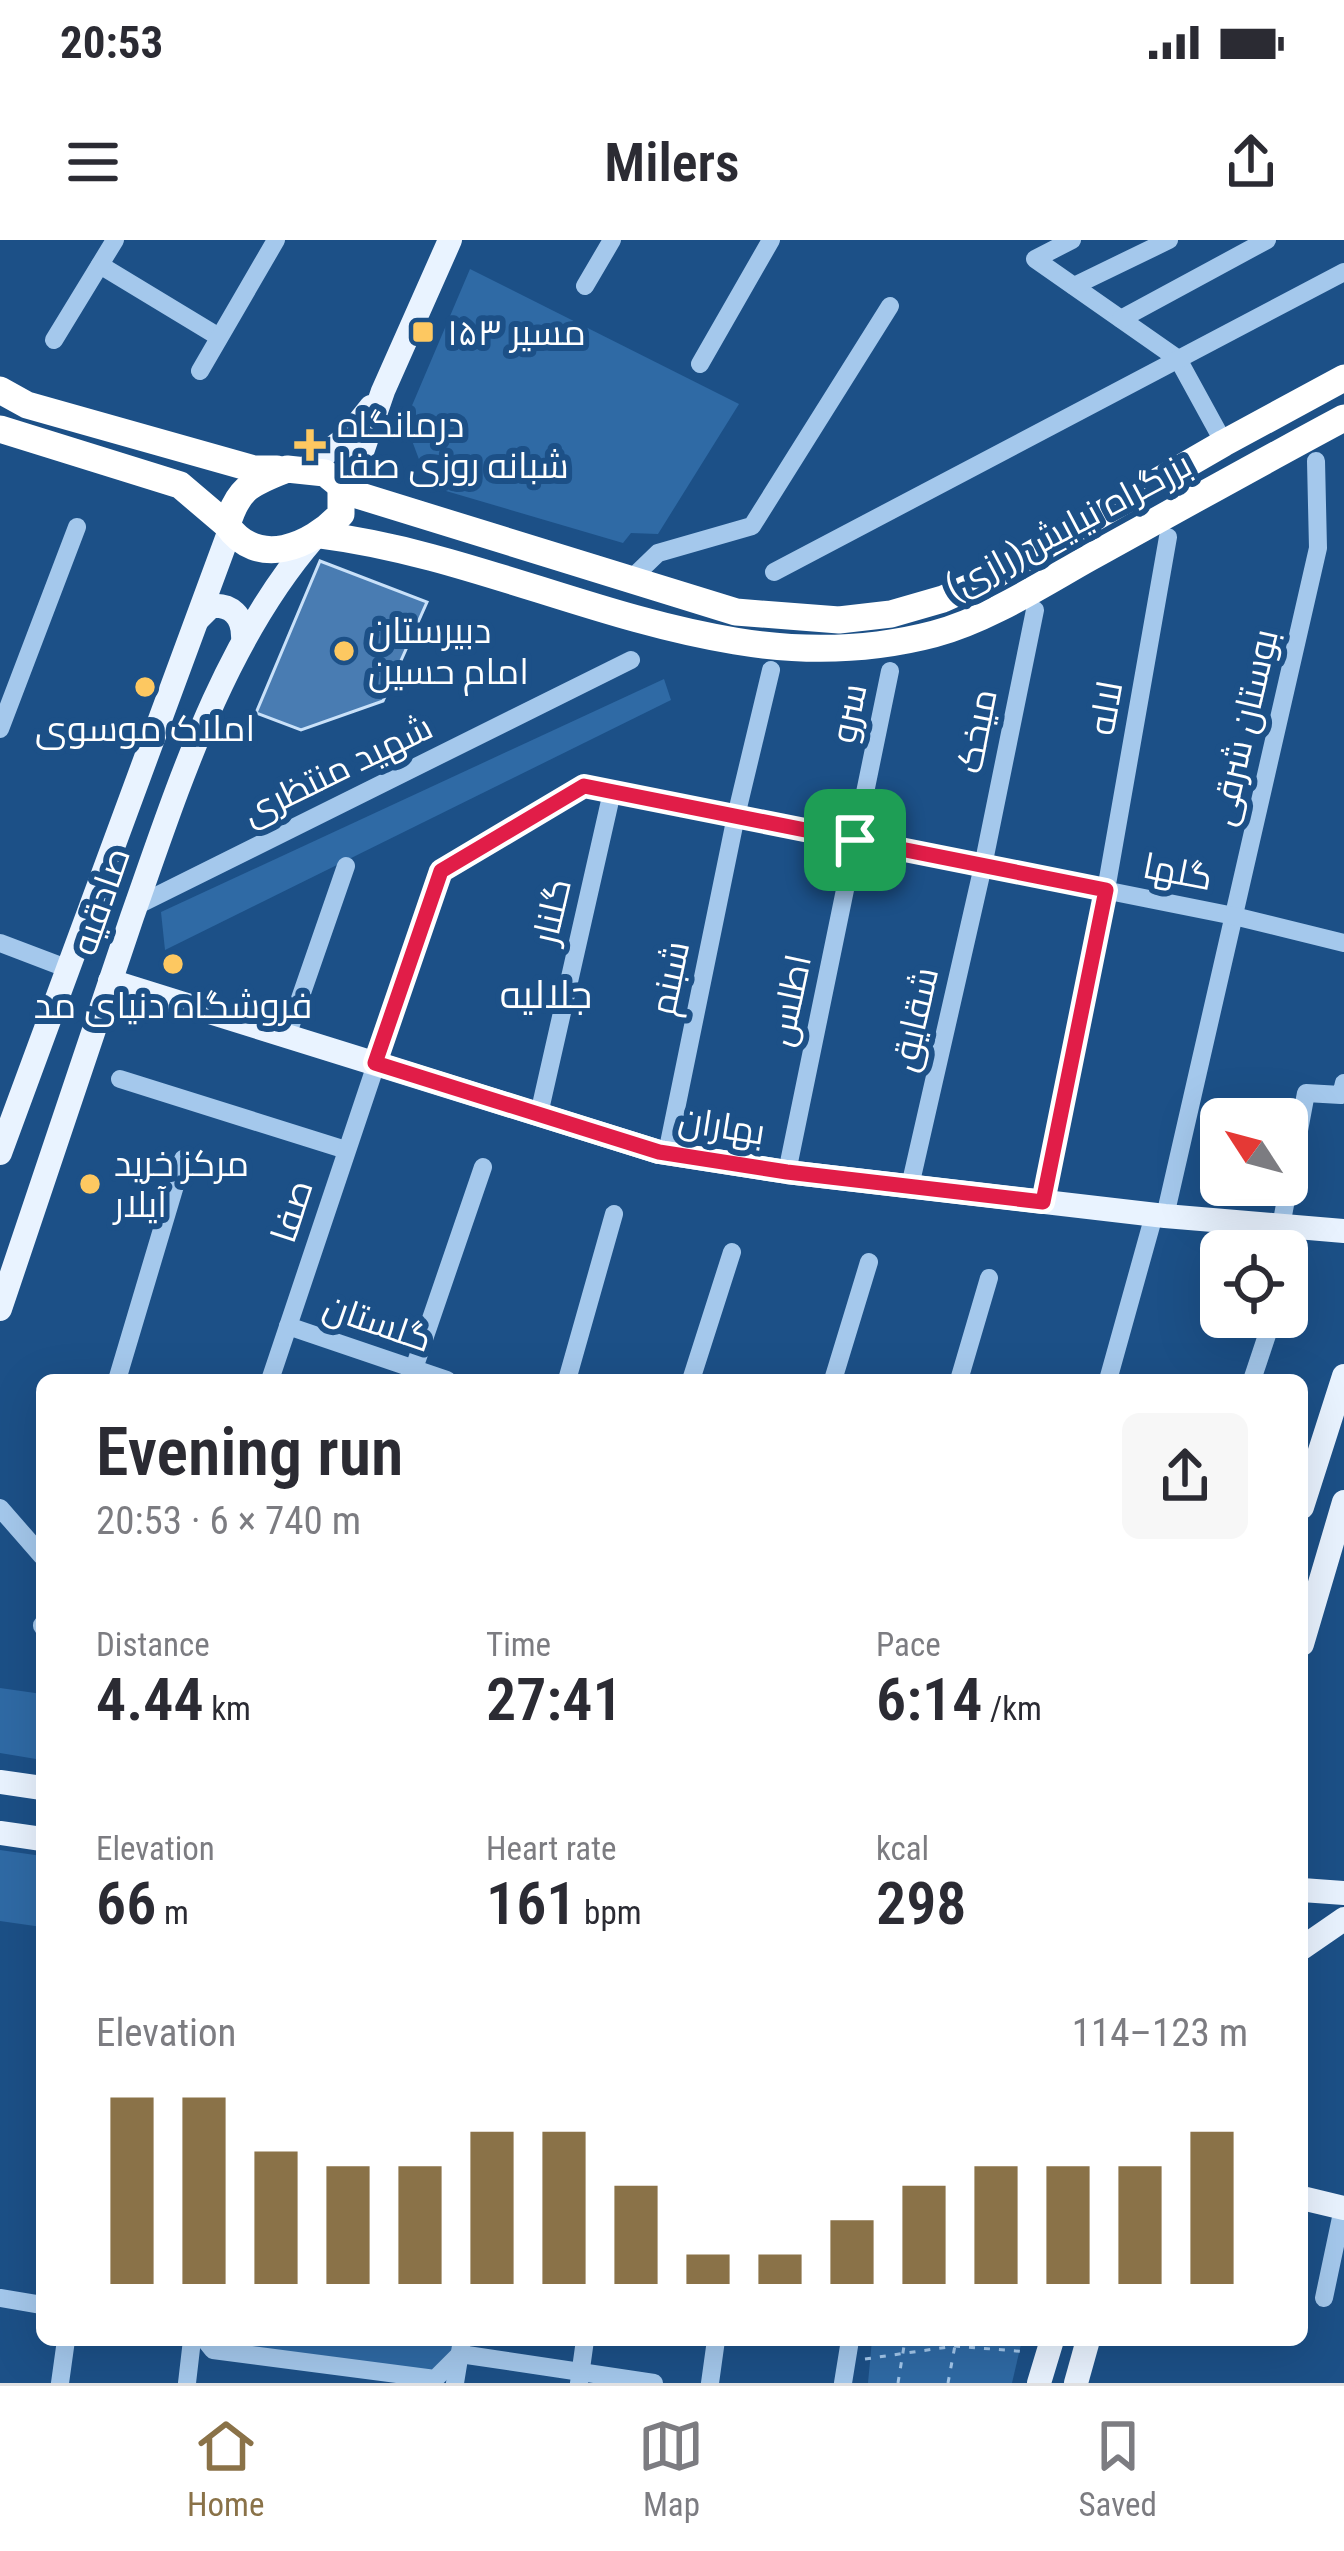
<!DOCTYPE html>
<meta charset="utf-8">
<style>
body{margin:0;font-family:"Roboto Condensed",Cairo,sans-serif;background:#f7f7f7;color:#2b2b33;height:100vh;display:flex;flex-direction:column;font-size:45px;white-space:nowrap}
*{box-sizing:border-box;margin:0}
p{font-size:39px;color:#7c7c81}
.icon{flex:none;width:66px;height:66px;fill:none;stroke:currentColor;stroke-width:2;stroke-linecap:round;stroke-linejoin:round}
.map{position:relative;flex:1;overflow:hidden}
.sheet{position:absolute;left:36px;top:1134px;width:1272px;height:972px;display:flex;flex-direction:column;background:#fff;border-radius:18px;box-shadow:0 12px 48px #0002}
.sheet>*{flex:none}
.needle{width:78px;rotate:306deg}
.buttons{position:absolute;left:1200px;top:858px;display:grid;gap:24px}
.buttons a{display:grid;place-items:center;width:108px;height:108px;border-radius:18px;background:#fff;box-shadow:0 12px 48px #0002;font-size:60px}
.pin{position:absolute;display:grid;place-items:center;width:102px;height:102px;color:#fff;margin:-51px;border-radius:24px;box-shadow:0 6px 18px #0006}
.round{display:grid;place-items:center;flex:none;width:126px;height:126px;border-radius:18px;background:#f7f7f7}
.headline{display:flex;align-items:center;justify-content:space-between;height:204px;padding:0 60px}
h1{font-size:66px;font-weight:600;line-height:90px}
.stats{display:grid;grid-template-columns:repeat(3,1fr);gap:18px;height:204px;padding:12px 60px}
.stats div{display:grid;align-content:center}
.stats b{font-size:60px;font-weight:600}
.stats small{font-size:33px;font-weight:400}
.stats p{font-size:33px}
.chart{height:336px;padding:24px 60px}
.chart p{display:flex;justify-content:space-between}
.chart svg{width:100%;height:216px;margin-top:12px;stroke:#8a7248;stroke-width:6}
.status{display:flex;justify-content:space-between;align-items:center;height:84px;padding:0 60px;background:#fff;direction:ltr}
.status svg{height:33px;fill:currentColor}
header{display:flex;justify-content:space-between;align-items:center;height:156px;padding:0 60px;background:#fff;font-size:54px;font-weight:600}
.tabs{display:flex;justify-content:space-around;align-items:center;height:168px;border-top:3px solid #e1e1e2;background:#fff;font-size:33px;color:#7c7c81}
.tabs a{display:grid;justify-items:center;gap:6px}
.tabs .selected{color:#8a7248}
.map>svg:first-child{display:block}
.green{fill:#2f6aa5}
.building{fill:#497cb2;stroke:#c9e1f9;stroke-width:3}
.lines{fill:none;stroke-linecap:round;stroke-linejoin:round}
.path{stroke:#a4c8ec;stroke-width:3;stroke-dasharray:6 9;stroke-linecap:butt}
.minor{stroke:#a4c8ec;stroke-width:18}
.major{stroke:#e9f3ff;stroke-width:24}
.highway{stroke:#fff;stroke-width:27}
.route-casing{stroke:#fff;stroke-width:24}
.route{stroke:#e11d48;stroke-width:15}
.poi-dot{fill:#fdc861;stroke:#1c5087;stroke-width:4.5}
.labels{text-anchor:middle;stroke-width:12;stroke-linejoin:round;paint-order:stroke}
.poi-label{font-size:36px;fill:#fff;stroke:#1c5087;text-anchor:start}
.street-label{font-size:36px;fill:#fff;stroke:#1c5087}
.neighbourhood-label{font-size:39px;fill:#fff;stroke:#1c5087}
</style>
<div class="status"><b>20:53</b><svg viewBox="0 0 49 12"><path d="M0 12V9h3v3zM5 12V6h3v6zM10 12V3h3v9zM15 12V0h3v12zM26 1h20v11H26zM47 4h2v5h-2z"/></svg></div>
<header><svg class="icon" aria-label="menu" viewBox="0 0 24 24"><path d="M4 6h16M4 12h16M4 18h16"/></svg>Milers<svg class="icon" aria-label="share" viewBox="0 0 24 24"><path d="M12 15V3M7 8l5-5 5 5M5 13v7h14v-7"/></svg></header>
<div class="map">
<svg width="1344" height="2143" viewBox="0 0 1344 2143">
<rect width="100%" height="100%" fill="#1c5087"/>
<g class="green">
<path d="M470,29L739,164L658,294L631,293L623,303L429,246L405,182Z"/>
<path d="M664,439L671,460L165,710L161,672Z"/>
<path d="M0,1448L42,1454V1520L0,1513Z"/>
<path d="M0,1610L42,1616V1687L0,1681Z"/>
<path d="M206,2100H445L460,2114L435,2139Z"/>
<path d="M872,2100H1022L1012,2143H868Z"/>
</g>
<path class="building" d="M320,321L427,362L383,461L301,490L256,473Z"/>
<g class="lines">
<g class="path">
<path d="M865,2119L955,2106L1028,2112"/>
<path d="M898,2143L905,2100"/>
<path d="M948,2143L956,2100"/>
</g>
<g class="minor">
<path d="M1072,0L1035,19L1178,119L1224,203"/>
<path d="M100,25L219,97"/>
<path d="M585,46L612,0"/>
<path d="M1074,46L1169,0"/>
<path d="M1121,79L1267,0"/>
<path d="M54,100L115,0"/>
<path d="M700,124L771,0"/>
<path d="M200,131L276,0"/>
<path d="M774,332L1344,32"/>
<path d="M629,341L658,313L752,286L890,66"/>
<path d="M0,489L77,287"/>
<path d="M136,666L631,420"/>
<path d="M0,703L66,728"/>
<path d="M287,796L346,626"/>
<path d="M120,839L346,910"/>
<path d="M539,874L612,552"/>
<path d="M667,913L736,576L771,430"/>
<path d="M787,932L890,431"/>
<path d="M910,946L983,626L1035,370"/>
<path d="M1043,962L1106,650L1168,297"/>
<path d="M1165,976L1318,308L1316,221"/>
<path d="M1281,986L1306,853L1341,855L1344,843"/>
<path d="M288,1086L447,1140"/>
<path d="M117,1140L183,919"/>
<path d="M270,1140L441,631L584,546L1234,676L1344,703"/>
<path d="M410,1140L483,927"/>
<path d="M567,1140L614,974"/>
<path d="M691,1140L732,1012"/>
<path d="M833,1140L869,1022"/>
<path d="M959,1140L989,1038"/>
<path d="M1108,1140L1154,975"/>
<path d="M1252,1140L1273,1077"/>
<path d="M0,1268L42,1316"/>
<path d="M42,1386V1385"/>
<path d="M0,2058L42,2065"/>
<path d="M1324,2058L1343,1968"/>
<path d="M205,2100L213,2110L435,2139L460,2114"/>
<path d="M460,2114L654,2143"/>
<path d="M60,2143L66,2100"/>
<path d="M187,2143L192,2100"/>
<path d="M455,2143L462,2100"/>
<path d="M579,2143L585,2100"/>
<path d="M710,2143L716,2100"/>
<path d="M843,2143L850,2100"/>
</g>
<g class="major">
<path d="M305,229L347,197L371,167"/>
<path d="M341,246L363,209L383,151L450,0"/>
<path d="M198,379L211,366C231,364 243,376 243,396"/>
<path d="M110,741L659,912L787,932L1165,976L1344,991"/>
<path d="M0,913L230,290"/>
<path d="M0,1069C44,938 87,807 132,677C178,547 223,403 314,298"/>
<path d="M1302,1267L1344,1136"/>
<path d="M1302,1404L1344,1262"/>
<path d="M0,1542L42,1548"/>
<path d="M0,1593L42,1599"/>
<path d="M1302,1650L1344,1653"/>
<path d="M1302,1708L1344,1679"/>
<path d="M1302,1958L1344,1968"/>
<path d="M1039,2143L1052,2100"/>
<path d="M1076,2143L1088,2100"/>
</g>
<g class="highway">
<path d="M0,150L27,165L254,229H277"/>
<path d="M0,189L180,245L227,285"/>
<path d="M287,229L325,233L341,246V274C311,307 257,329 227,285C239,246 251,244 287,229Z"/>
<path d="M341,250L736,372L839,380L891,374L943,359L992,337L1224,203L1344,138"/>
<path d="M321,295C463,313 594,378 735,401C801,412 869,411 934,394C987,380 1041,345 1089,318C1174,271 1258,224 1344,178"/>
</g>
</g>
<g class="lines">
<defs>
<path id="route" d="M584,546L1106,650L1043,962L787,932L659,912L375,823L441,631Z"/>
</defs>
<use href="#route" class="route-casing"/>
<use href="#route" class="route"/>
</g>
<g class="poi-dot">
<rect x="411" y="80" width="24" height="24" rx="6"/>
<path d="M304 187h12v12h12v12h-12v12h-12v-12h-12v-12h12z"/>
<circle cx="344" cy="411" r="12"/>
<circle cx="145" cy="447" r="12"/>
<circle cx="173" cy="724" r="12"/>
<circle cx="90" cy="944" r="12"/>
</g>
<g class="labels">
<g class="poi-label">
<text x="447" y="105">مسیر ۱۵۳</text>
<text x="337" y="197">درمانگاه<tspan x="337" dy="41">شبانه روزی صفا</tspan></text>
<text x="368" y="403">دبیرستان<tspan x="368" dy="41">امام حسین</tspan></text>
<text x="145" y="501" text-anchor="middle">املاک موسوی</text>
<text x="173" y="778" text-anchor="middle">فروشگاه دنیای مد</text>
<text x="114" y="936">مرکز خرید<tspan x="114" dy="41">آیلار</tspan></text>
</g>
<g class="street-label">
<text transform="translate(1068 285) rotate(-28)" y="13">بزرگراه نیایش(رازی)</text>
<text transform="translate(1105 468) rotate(-80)" y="13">لاله</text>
<text transform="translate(848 473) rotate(-78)" y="13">سرو</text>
<text transform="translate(1243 487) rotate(-77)" y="13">بوستان شرقی</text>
<text transform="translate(976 491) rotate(-79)" y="13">میخک</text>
<text transform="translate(337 529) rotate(-26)" y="13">شهید منتظری</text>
<text transform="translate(1178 631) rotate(11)" y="13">گلها</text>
<text transform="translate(100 661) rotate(-71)" y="13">صادقیه</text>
<text transform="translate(551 671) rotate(-77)" y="13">گلنار</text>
<text transform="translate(669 738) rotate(-78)" y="13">شبنم</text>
<text transform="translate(789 760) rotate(-78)" y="13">اطلس</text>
<text transform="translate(914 779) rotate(-77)" y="13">شقایق</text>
<text transform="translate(722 885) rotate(9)" y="13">بهاران</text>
<text transform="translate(291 971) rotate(-72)" y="13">صفا</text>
<text transform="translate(378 1082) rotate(19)" y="13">گلستان</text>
</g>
<g class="neighbourhood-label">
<text x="546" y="768">جلالیه</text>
</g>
</g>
</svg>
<div class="buttons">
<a><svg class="needle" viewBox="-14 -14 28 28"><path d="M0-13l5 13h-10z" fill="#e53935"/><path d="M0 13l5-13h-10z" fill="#7c7c81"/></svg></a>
<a><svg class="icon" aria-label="locate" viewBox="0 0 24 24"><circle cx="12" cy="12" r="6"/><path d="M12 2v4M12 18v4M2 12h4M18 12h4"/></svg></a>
</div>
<div class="pin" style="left:855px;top:600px;background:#1e9e55"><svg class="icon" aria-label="arrive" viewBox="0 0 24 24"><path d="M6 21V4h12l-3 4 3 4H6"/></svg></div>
<section class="sheet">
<div class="headline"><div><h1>Evening run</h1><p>20:53 · 6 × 740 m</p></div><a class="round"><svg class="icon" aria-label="share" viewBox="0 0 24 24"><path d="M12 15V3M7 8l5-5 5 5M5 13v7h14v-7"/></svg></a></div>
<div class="stats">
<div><p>Distance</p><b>4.44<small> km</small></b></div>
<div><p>Time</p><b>27:41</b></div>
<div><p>Pace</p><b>6:14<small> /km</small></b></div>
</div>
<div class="stats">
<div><p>Elevation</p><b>66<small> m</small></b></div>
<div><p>Heart rate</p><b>161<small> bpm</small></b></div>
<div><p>kcal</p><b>298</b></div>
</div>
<div class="chart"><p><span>Elevation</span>114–123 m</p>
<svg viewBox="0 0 160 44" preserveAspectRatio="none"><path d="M5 44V6M15 44V6M25 44V17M35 44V20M45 44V20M55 44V13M65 44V13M75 44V24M85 44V38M95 44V38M105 44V31M115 44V24M125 44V20M135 44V20M145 44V20M155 44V13"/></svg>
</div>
</section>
</div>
<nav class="tabs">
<a class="selected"><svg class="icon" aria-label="home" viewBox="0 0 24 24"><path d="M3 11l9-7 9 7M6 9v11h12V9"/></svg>Home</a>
<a><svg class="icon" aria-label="map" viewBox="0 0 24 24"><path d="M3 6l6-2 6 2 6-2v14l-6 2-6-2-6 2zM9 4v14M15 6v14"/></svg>Map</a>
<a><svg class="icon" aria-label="saved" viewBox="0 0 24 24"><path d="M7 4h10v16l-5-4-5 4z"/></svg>Saved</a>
</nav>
